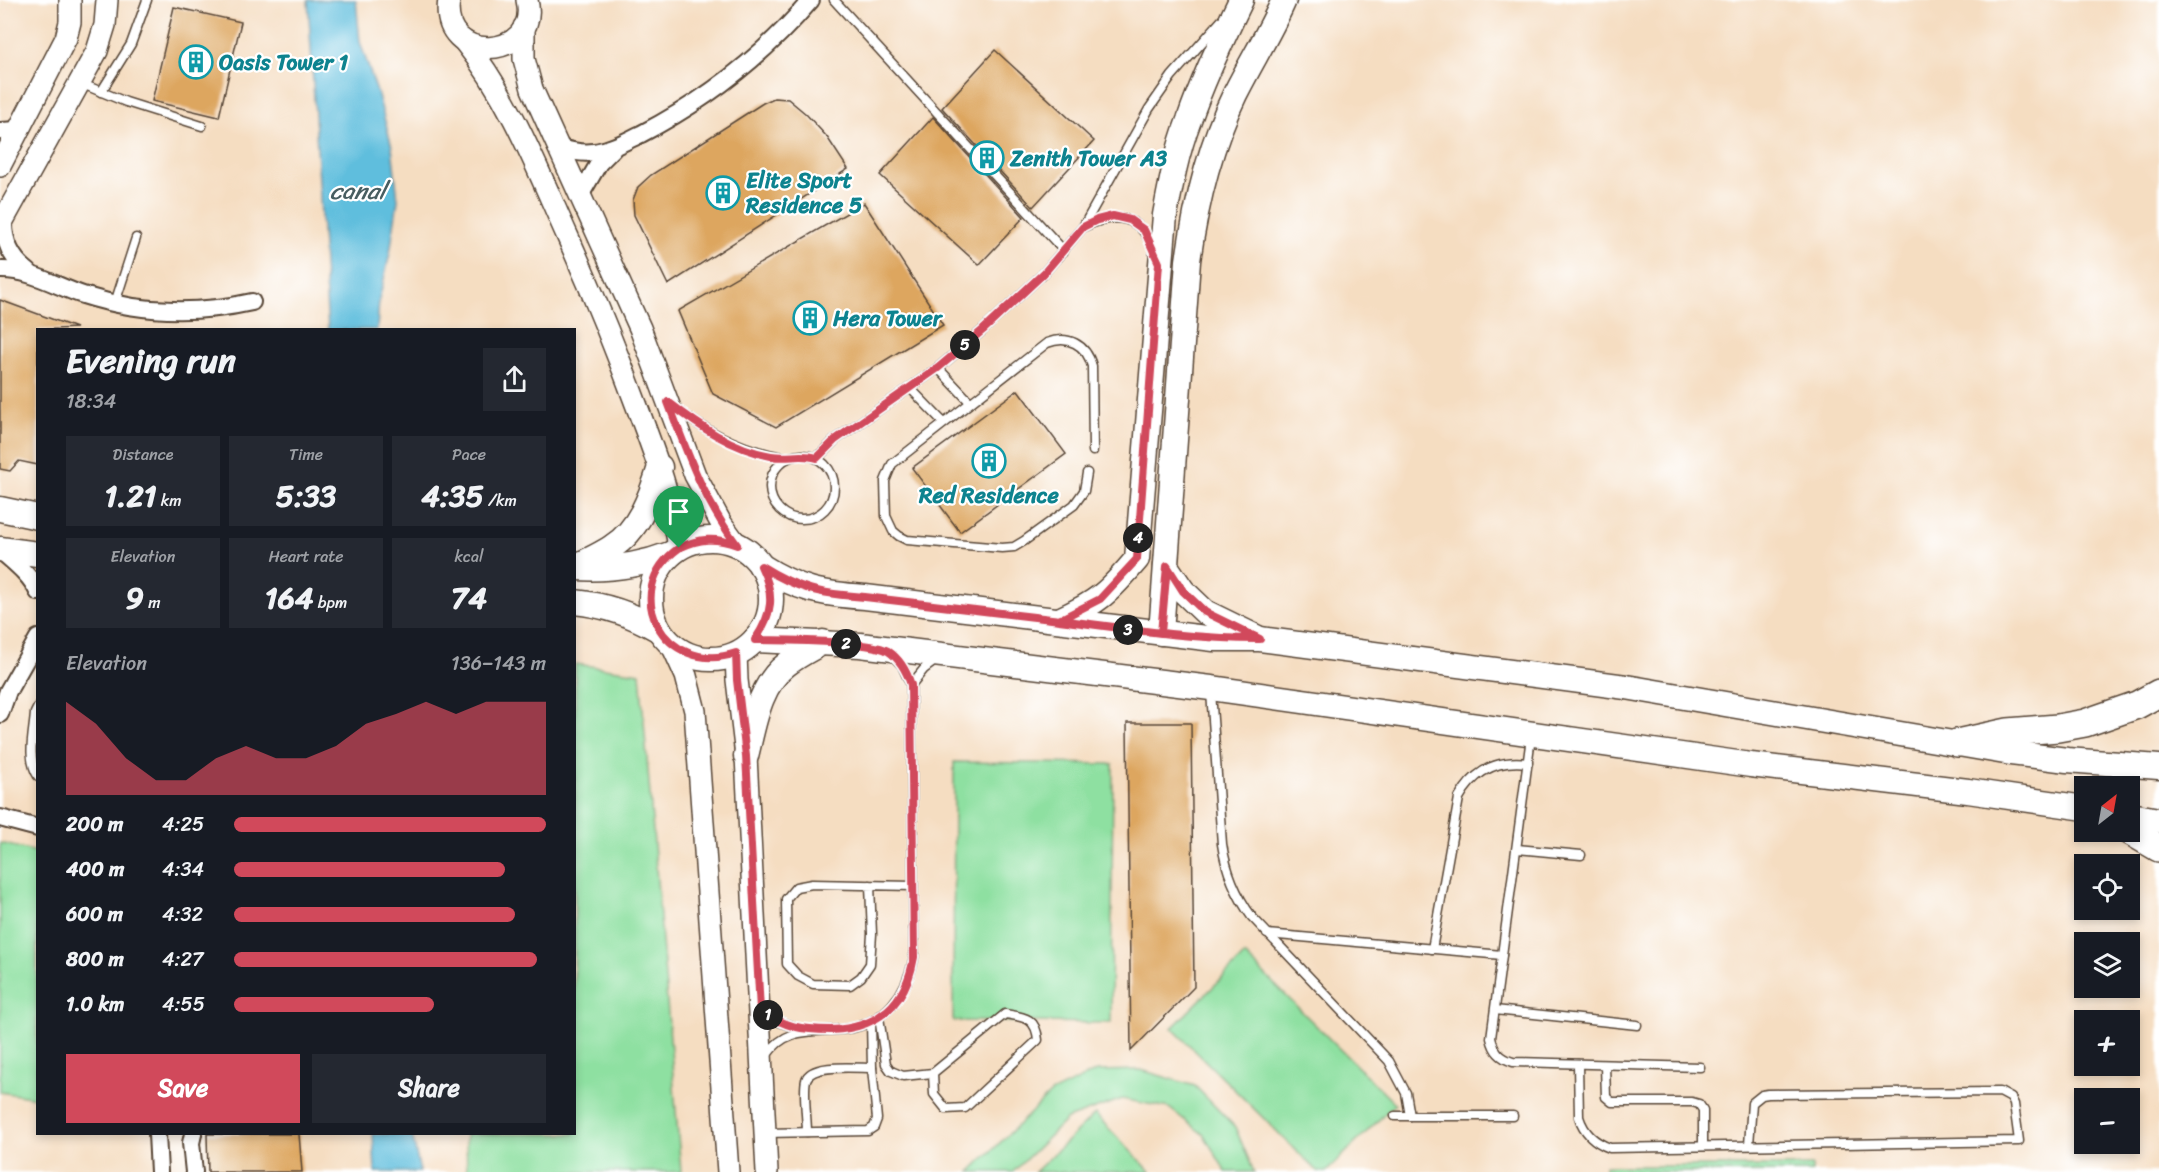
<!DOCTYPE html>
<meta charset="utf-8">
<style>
body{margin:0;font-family:Sriracha,sans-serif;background:#242831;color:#f1f3f6;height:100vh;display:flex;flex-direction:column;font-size:22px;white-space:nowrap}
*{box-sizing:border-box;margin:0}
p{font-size:20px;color:#9ea1a6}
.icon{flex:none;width:33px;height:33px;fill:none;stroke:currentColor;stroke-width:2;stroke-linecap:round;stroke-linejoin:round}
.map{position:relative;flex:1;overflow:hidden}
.panel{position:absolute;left:36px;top:328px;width:540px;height:807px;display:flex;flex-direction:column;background:#171b24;border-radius:0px;box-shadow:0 3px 9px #0003}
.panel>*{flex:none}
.needle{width:39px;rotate:31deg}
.buttons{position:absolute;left:2074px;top:776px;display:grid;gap:12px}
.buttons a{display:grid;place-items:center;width:66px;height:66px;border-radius:0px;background:#171b24;box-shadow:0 3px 9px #0003;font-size:30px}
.pin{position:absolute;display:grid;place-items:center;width:51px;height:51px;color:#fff;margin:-62px -26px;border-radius:50% 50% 50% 0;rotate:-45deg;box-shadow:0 0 6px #0007}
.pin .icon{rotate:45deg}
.km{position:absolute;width:30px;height:30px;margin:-15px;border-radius:50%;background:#222;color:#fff;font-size:16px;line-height:30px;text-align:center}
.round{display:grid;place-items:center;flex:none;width:63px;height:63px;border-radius:0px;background:#242831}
.headline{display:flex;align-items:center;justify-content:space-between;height:102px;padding:0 30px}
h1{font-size:33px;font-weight:700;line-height:45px}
.stats{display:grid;grid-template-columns:repeat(3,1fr);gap:9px;height:102px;padding:6px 30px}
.stats div{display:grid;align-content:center;border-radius:0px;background:#242831;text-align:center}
.stats b{font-size:30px;font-weight:700}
.stats small{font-size:16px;font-weight:400}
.stats p{font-size:16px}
.chart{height:168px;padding:12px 30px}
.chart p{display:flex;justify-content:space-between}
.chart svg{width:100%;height:108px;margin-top:6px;fill:#d1495b;opacity:.7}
.primary-button{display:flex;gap:12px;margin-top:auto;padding:12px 30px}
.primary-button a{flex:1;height:69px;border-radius:0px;background:#d1495b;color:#fff;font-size:24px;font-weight:700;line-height:69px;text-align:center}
.primary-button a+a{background:#242831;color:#f1f3f6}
ul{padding:0 30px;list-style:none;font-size:20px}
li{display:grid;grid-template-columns:96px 72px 1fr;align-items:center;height:45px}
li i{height:15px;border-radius:8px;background:#d1495b}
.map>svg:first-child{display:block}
.green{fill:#8ee0a1;stroke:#648560;stroke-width:1.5}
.water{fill:#5fbedd;stroke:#4d747e;stroke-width:1.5}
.building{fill:#dda65f}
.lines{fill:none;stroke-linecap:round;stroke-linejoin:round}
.service-casing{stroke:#574536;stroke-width:11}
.minor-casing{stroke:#574536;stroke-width:20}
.tertiary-casing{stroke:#574536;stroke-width:24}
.secondary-casing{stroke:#574536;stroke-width:27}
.primary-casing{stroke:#574536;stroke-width:30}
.service{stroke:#fff;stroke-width:8}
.minor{stroke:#fff;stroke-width:16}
.tertiary{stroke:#fff;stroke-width:21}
.secondary{stroke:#fff;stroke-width:24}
.primary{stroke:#fff;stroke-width:27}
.route-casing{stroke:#fff;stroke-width:12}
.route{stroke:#d1495b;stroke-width:8}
.labels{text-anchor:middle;stroke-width:4.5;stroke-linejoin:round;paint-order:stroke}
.culture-label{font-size:22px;font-weight:bold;fill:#0d838f;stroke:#fff;text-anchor:start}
.water-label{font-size:24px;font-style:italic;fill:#485e61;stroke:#fff}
</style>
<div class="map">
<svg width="2159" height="1172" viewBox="0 0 2159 1172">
<rect width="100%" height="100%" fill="#fff"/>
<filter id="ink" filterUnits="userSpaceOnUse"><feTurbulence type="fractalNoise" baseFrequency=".0167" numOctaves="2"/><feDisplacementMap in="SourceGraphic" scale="12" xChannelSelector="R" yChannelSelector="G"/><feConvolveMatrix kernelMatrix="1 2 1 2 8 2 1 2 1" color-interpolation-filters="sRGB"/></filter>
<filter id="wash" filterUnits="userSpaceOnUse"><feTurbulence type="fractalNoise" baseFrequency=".008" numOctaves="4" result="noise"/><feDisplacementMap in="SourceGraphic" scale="24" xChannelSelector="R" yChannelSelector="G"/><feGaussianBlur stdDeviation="1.35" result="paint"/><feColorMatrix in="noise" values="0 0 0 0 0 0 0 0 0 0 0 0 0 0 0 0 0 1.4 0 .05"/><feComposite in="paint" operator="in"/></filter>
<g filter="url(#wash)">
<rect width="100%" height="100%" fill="#f5ddc1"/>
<g class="green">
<path d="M575,664L640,673L681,1172H467L466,1134H574Z"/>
<path d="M954,762L1113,764L1111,1023L953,1021Z"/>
<path d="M0,843L37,852V1098L0,1092Z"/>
<path d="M1245,955L1395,1104L1326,1172H1318L1172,1028Z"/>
<path d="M1141,1070L1195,1086L1235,1127L1254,1172H1226L1204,1135L1169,1108L1122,1099L1067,1119L1013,1172H970L1051,1093L1097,1071Z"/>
<path d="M1095,1114L1151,1172H1035Z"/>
<rect x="1605" y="1166" width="207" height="6"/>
</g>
<g class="water">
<path d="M308,0H356L360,42L378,95L392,147L398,200L390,253L379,300L377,330H328Z"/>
<path d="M373,1134H412L420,1172H375Z"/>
</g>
<g id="blocks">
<g class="building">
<path d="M174,7L241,22L219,117L152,101Z"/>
<path d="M995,50L1094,141L1033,207L942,108Z"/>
<path d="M774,98L788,99L806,114L827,137L848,169L668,285L634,215L633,200L638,187L651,175L763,103Z"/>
<path d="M933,117L1024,217L979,265L880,175Z"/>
<path d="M864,203L943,325L776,427L713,394L678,311Z"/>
<path d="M0,300L76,328L38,330V465L19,461L10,471L0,469Z"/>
<path d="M1018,390L1066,454L960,532L912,468Z"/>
<path d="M1127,723H1191L1194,987L1131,1051Z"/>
<path d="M207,1134H299L302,1172H208Z"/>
</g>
</g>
</g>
<g filter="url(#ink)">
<use href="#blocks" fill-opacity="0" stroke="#574536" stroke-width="1.5"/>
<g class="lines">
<defs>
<g id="service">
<path d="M834,0L1064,251"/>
<path d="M80,83L126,102L202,126"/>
<path d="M101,92L131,44L147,0"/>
<path d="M1083,227C1116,212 1140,214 1154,250"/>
<path d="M115,303L136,238"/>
<path d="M938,368L970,402"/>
<path d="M910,388L944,423"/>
<path d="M675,408C709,434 745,451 788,458"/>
<circle cx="802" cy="487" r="32"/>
<path d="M817,458L835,440L938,368L983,330L1044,273L1083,227L1149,109L1172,76L1222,20"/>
<path d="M1087,473L1084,491L1074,505L1024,541L1014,547L1002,548L907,540L899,536L893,531L886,516L885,481L892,464L1047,343C1068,335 1086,344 1092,366L1093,451"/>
<path d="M911,685L924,669L936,660"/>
<path d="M1211,692L1222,844C1226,872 1235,894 1252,917L1389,1061L1406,1093L1410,1116"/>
<path d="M38,707L35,713C34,732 26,758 38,776"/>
<path d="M1531,737L1491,1038C1494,1051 1500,1058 1513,1062L1700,1067"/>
<path d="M1517,849L1581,855"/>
<path d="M870,885L872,934L870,964L861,977L850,985L813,984L798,976L787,964L786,899L796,887L812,884L913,886"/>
<path d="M1267,934L1502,955"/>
<path d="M1432,949L1459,798C1474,771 1497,759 1528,763"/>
<path d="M761,1010L777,1021L803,1030"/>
<path d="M1495,1010L1637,1025"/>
<path d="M879,1017L886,1064L891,1071L903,1076L933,1073L1005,1014C1024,1017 1036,1017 1038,1040L965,1108L946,1109L934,1094L933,1073"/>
<path d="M766,1056C787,1025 814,1033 846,1029C885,1024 907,994 914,957L911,685L902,665L891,654"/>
<path d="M1578,1064L1579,1117C1584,1133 1594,1142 1610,1148L2019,1141L2014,1104L2011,1098L2000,1092L1768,1094L1762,1095L1752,1103L1749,1145"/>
<path d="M1605,1065L1606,1097L1612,1102H1692L1699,1104L1703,1110V1146"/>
<path d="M1395,1116H1513"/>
<path d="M807,1132C807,1119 803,1091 806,1080C810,1063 857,1068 872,1068"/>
<path d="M766,1133L868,1131L874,1127L877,1119L872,1068L871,1021"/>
</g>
<g id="minor">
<path d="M0,131L19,130"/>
<path d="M558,147C570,151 581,154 594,152C611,150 626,141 641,134C705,101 764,55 811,0"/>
<path d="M581,194L599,163L613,149"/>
<path d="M4,219C3,241 11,259 29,272"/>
<path d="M0,270C29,269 56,286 83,295C139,313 195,315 252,302"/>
<path d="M0,550C14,563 30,574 38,592"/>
<path d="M0,714L8,691L38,638"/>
<path d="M0,818L38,828"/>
<path d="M157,1134L159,1172"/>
<path d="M193,1134L191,1143L194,1172"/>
</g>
<g id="tertiary">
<path d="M449,0C438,66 541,61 527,0"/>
<path d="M524,27V59L532,89L640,328L695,475L721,523L737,545"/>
<path d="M464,41C510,98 537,168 567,235C593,293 617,352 639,412C656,457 672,500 679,548"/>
<path d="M0,166L66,38L70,22V0"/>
<path d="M0,226L97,51L105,25L107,0"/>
<path d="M671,643L686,676L695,711L728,1172"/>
<path d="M736,653L737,680L746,756L767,1172"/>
</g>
<g id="secondary">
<path d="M0,509L38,517"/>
<circle cx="711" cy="599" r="60"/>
<path d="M0,549L38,554"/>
<path d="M761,566C799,590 821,594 865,597L1214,639H1260L1626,687L2011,753L2067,760L2159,767"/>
<path d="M1166,566L1183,591L1205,612L1256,637"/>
<path d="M574,567C587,561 600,555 612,547C639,530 651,496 660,467"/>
<path d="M576,568C609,570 639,566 670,554"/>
<path d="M574,602C606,605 632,614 659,630"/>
<path d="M1059,620C1099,602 1109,592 1137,559L1165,215C1171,183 1177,151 1189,120C1203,79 1222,39 1241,0"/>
<path d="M1161,633L1188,261C1196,203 1209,147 1235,94C1251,62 1270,32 1284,0"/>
<path d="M755,640L860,645L1211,688L1751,765L1968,791L2085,808"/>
<path d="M746,756C754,724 759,685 787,664C798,655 811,649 823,642"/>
<path d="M2130,815L2159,820"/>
</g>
<g id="primary">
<path d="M1957,743L2008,732L2058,728L2085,723L2137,705L2159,693"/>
<path d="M2130,831L2159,848"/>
</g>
</defs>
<use href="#service" class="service-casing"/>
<use href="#minor" class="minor-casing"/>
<use href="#tertiary" class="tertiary-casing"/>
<use href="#secondary" class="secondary-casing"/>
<use href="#primary" class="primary-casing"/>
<use href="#service" class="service"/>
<use href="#minor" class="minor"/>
<use href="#tertiary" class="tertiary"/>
<use href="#secondary" class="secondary"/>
<use href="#primary" class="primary"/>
</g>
</g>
<g class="lines" filter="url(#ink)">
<defs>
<path id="route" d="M679,548C618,591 664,677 736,653L737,680L746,756L760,1010C785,1027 801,1030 831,1030C879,1028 906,1004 914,957L911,685C907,672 900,659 888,651C872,641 778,640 755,640C773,613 775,595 761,566C799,590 821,594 865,597C930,605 995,612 1060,620C1127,629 1193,639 1260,639L1205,612L1183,591L1167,566L1161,633L1059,620L1100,599L1137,559L1159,263L1144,230L1130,220L1113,216L1097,220L1083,227L1044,273L983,330L938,368L835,440L817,458C800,453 789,459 771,456C732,449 699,426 668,402C688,455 703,499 737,545C715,537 700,538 679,548"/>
</defs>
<use href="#route" class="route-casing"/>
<use href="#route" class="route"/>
</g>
<defs>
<symbol id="building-ring" viewBox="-11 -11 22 22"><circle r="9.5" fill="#fff" stroke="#0f9aa8" stroke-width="1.5"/><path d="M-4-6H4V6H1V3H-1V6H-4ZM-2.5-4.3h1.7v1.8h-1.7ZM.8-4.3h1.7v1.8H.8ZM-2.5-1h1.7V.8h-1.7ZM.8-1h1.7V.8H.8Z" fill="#0f9aa8"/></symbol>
</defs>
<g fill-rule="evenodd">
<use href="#building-ring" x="177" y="43" width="38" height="38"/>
<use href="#building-ring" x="968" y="139" width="38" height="38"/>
<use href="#building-ring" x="704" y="174" width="38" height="38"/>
<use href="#building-ring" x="791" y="299" width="38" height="38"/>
<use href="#building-ring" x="970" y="442" width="38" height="38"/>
</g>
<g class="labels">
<g class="culture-label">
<text x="219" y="70">Oasis Tower 1</text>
<text x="1010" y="166">Zenith Tower A3</text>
<text x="746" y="188">Elite Sport<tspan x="746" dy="25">Residence 5</tspan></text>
<text x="833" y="326">Hera Tower</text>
<text x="989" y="503" text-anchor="middle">Red Residence</text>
</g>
<g class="water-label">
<text x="358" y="199">canal</text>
</g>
</g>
</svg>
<div class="buttons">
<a><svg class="needle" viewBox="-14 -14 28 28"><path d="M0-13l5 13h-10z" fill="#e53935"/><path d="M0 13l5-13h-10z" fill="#9ea1a6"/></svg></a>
<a><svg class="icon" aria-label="locate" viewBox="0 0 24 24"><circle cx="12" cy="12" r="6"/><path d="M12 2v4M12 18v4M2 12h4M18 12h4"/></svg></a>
<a><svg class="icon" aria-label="layers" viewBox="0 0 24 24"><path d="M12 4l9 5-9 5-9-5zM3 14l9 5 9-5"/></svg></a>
<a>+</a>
<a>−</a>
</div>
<div class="pin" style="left:679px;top:548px;background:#1e9e55"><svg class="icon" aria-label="arrive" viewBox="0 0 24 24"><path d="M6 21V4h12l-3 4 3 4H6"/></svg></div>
<b class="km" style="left:768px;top:1015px">1</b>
<b class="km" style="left:846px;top:644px">2</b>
<b class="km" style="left:1128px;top:630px">3</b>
<b class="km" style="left:1138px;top:538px">4</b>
<b class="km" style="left:965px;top:345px">5</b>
<section class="panel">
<div class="headline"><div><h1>Evening run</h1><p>18:34</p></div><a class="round"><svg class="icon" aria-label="share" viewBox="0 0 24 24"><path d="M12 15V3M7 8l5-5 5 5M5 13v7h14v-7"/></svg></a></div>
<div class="stats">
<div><p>Distance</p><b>1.21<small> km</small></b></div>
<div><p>Time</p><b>5:33</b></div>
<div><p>Pace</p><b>4:35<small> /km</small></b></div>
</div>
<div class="stats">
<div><p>Elevation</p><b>9<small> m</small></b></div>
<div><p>Heart rate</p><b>164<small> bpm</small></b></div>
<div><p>kcal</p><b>74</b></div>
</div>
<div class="chart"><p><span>Elevation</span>136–143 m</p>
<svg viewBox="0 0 160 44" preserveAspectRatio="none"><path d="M0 44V6L10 15L20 29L30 38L40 38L50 29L60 24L70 29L80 29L90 24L100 15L110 11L120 6L130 11L140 6L150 6L160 6V44z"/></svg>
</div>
<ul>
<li><b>200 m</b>4:25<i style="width:100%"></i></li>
<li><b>400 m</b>4:34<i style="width:87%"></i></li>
<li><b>600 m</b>4:32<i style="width:90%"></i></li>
<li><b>800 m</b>4:27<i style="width:97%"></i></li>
<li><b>1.0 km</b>4:55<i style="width:64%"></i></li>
</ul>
<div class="primary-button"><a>Save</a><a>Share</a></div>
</section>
</div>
